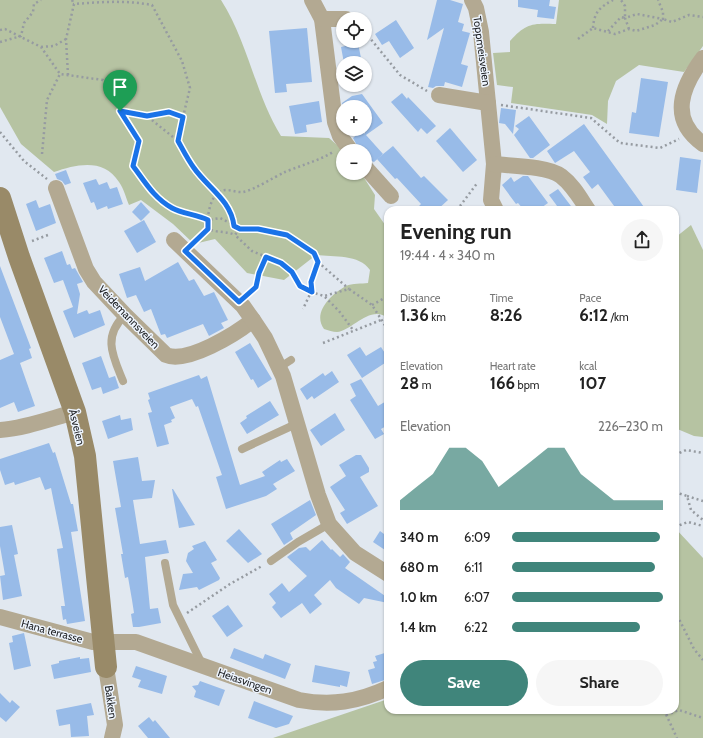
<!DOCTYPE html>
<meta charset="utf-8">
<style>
body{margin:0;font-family:Cabin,sans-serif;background:#f6f6f6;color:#222;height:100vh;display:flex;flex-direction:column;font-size:15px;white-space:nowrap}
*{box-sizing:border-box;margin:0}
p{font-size:13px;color:#767676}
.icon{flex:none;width:22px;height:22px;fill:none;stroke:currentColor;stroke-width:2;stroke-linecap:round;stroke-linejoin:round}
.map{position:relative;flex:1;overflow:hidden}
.details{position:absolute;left:384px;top:206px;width:295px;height:508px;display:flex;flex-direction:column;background:#fff;border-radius:12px;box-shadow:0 1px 3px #0004}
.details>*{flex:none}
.buttons{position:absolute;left:336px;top:12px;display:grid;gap:8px}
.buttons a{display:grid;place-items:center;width:36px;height:36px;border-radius:50%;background:#fff;box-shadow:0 1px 3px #0004;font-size:20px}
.pin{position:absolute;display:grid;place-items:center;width:34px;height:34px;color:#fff;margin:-41px -17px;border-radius:50% 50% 50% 0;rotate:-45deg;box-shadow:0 0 4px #0007}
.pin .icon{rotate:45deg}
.round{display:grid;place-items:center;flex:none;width:42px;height:42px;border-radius:21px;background:#f6f6f6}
.summary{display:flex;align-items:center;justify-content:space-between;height:68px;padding:0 16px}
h1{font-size:22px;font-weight:700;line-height:30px}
.stats{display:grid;grid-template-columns:repeat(3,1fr);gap:6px;height:68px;padding:4px 16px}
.stats div{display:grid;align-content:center}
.stats b{font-size:17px;font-weight:700}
.stats small{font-size:11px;font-weight:400}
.stats p{font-size:11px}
.chart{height:112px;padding:8px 16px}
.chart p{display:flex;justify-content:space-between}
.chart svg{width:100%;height:72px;margin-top:4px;fill:#40857b;opacity:.7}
.cta{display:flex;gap:8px;margin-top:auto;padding:8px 16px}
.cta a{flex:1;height:46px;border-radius:24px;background:#40857b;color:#fff;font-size:16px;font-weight:700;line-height:46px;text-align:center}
.cta a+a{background:#f6f6f6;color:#222}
ul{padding:0 16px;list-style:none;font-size:13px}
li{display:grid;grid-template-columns:64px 48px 1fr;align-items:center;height:30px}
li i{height:10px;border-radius:5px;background:#40857b}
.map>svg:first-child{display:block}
.green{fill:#b6c3a2}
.building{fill:#98bbe8}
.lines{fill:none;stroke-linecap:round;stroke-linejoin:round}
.path{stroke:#969ba1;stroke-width:2.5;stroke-dasharray:2 3;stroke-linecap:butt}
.lane{stroke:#b3a992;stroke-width:8}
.street{stroke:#b3a992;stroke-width:16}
.secondary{stroke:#998a68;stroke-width:22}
.route-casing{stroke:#fff;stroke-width:8}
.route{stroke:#1a73e8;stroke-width:5}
.labels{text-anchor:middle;stroke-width:3;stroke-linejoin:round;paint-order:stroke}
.street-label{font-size:11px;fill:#1d1f22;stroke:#eef5fe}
</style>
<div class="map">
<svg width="703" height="738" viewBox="0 0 703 738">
<rect width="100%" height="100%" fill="#e1e8f0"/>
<g class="green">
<path d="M0,0H221C248,42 255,94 281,136L329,138L344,151L343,173H361L375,195L374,209L388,229V318C370,304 352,331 337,332C333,332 328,330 324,329C312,313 331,294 346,286C352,283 362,284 368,283L370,270C359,254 334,257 316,255L284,280L247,273L215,239L194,244L173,224L141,200L129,205C126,198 124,189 119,182C104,158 77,164 54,172L21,144L0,107Z"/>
<path d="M559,0H703V46L684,72L639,65L616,81L608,101L607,124L592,115L511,103L513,87L497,85L493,53L510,52V41C526,23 533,23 556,24Z"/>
<path d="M691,225L703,250V437L694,436L675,428V241L676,237Z"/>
<path d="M675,528L703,558V738H273L388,699V710H675Z"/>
</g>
<g class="building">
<path d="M437,0H450L463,4L458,22L464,24L462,31L470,33L461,64L468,66L462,87L445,82L444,86H436L433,88L428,87L444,28L427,40Z"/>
<path d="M518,0H550L549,6L556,7L554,19L537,17L538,10L518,7Z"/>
<path d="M396,20L414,48L400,58L389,41L382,45L375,34Z"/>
<path d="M307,28L312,82L286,84L287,92L275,93L269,31Z"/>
<path d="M358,43L362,63H344L341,47Z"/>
<path d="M641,78L668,82L659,137L629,133L632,112L636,113Z"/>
<path d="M402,93L407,99L408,97L436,126L427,134L421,128L418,132L391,102Z"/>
<path d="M362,94L383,123L366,135L383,154L374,162L365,158V151H360L353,138L362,130L365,134V107H343L342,103L352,96Z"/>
<path d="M319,101L322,122L306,125L307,132L295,134L289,106Z"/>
<path d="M501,108L516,110L513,134L505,124L499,123Z"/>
<path d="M529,116L550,145L533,158H530L514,135L519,129L515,126Z"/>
<path d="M584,124L639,200L646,210H617L598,184L592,189L583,177L590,172L574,151L555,163L547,151Z"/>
<path d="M450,128L477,160L463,172L436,141Z"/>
<path d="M393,146L421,178L424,176L448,200L437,210H415L421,204L397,178L395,179L377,159Z"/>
<path d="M680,157L701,160L697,193L676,190Z"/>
<path d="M66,170L71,183L65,185L62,181L57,179L55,174Z"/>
<path d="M523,176H528L548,203L538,210H524L518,203L516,204L502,185L511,177L514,182Z"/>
<path d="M96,179L99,185L107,182L110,189L117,187L123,204L108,209L107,206L97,210L94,202L91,203L83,183Z"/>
<path d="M558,189L574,210H560L549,195Z"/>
<path d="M36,200L39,208L50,204L56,223L36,231L26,204Z"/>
<path d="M141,202L150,212L141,221L132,212Z"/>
<path d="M144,220L156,242L137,253L124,231Z"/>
<path d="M62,251L67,265L70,264L72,269L75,268L83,282L77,284L80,294L77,314L87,310L89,314L100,310L105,325L74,338L63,311L73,307L63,280L54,283L44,258Z"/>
<path d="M178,262L189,281L194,279L204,296L214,292L228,320L221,323L224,328L209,336L203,324L167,338L165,334L161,335L151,309L144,312L136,295L127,298L119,274L140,267L145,281Z"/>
<path d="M0,266L31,348L29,349L32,358L20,363L35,406L18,412L14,402L0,408V360L14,354L0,317Z"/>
<path d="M250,343L272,379L258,388L253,379L251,380L235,352Z"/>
<path d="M360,347L366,356L381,347L388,358V361L362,378L347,355Z"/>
<path d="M101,356L109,378L115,376L119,388L103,394L101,387L92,390L82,363Z"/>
<path d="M332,371L339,382L314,399L312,396L307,400L300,389L323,373L325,376Z"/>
<path d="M199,375L201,379L207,376L240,485L265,476L262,472L280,460L281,462L287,459L295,471L273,484L277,489L266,496L226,509L216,477L222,475L198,406L196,407L192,399L170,407L175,418L171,420L172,422L164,425L169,444L157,447L148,413L152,412L148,400L150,399L148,393Z"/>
<path d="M361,379L378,406L388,400V425L381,429L384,434L375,439L350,400L356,396L350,384Z"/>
<path d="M270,401L279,415L247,434L240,423L247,418L246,416Z"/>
<path d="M335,413L345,430L321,446L310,430Z"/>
<path d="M120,415L121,420L131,418L133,430L108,439L102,421Z"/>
<path d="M49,443L53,453L55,452L71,504H73L78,531L71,532L85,621L67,624L66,619L63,620L61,606H65L57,549L63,548L51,488L45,490L40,477L15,485L14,482L5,485L0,470V459Z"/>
<path d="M356,455H361L369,468V472L360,477L378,506L347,524L340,513L345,510L330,487L346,476L339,465Z"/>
<path d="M138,457L142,481L155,480L152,498L133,500L140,544L166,540L169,553L145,557L150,609L158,608L161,623L139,627H133L131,614L134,613L132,600L128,577L125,578L121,554H123L115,508L121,507L113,461Z"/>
<path d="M172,489H173L195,525L179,528Z"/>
<path d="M310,500L316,515L290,533L293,539L284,545L271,524Z"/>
<path d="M12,525L18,554L14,555L22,596L3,600L0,576L5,575L0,546V527Z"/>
<path d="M239,529L262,554L248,563L226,541Z"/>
<path d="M380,531L388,537V552L373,542Z"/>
<path d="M322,540L331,550L332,549L340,557L343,554L350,562L345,568L388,598V603L364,598L359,604L336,588L330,580L314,595L322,604L310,614L302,603L281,618L272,607L276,603L269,594L282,583L289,592L307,576L287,557L299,548L306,547L310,551Z"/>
<path d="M205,541L217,560L211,563L220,578L219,580L199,590L197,587L179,590L183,574L193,573L186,561L188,553L194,549L192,546Z"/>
<path d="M228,605L243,626L227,637L212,616Z"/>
<path d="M24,633L31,666L14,670L9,643L13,642L12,636Z"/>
<path d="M234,648L263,659L265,654L291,664L285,679L230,658Z"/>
<path d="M388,652V679L372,684L368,670L375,668L373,662L377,661L375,656Z"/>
<path d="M80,657V659L89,658L91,672L54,679L51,665L59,663V661Z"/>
<path d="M315,665L350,672L347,687L340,685V687L312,682Z"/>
<path d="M136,666L167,676L162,694L138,687L141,680L132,677Z"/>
<path d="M200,681L225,690L219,706L194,697L196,691L192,686L198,685Z"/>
<path d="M0,693L10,703L12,700L20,707L6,722L0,717Z"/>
<path d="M254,701L293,716L289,724L276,728L248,718Z"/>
<path d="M91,703L94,715L87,716L89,736L71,737L70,724L59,726L56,710Z"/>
<path d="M149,717L153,722L155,720L170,738H148L138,726Z"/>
</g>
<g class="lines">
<g class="path">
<path d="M72,0L74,4"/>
<path d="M593,28C594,12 600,7 613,0"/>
<path d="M629,29L625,18L637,14L663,19V12L658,0"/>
<path d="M0,30L5,29L41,47L60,74L103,80L120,111L147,116L169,112L183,117L178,141C183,150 187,160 193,168C208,188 231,200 234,226L239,229L235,235L252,251L281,263L292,272L300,286L311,292L324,296L349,289L372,305L388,330"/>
<path d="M608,31L621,17L625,18V6L621,0"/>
<path d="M365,32L400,75L427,91"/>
<path d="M578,39L593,28L615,34L629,29L636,31L655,25L663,19L672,22L689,15L703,17"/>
<path d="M0,42L21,36L24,23L33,12L34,4L41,0"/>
<path d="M41,47L54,46L66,39"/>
<path d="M68,75L66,39L74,4C100,2 126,0 152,5L182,61L190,88L183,117"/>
<path d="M501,105L591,118L620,143L660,148L679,139"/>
<path d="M120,111L139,141L133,166L153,194L172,208L186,213L197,215L208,220L220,218L234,225"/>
<path d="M148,117L178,141"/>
<path d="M0,132L24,161L47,179"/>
<path d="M42,154L47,100L60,74"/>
<path d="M457,210L478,182"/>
<path d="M208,229C207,218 209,199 219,192C227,187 235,193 243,192C254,190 274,177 285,172C302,165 318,161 333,152"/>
<path d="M239,229C265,229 307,235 318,262L311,282V292L303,309"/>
<path d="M32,241L48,235"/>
<path d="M196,241L208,229C218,233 227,231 235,235"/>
<path d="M318,262L349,289"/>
<path d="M249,293L256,287L259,273L266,257"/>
<path d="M325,297L339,311L353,330"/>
<path d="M372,305L388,296"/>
<path d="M323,343L381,320"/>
<path d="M675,455L686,450L703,453"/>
<path d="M675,492L687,496L691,510L703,520"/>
<path d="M687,496L703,501"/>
<path d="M675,527L688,522L703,526"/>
<path d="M675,611L694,649L703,660"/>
<path d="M187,613L230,584L262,566"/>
<path d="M664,710L677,738"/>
<path d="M666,715L679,710L703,718"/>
</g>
<g class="lane">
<path d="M280,367L291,360"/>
<path d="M123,381C113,356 102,337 125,315"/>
<path d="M242,449L296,424"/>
<path d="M271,561L298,542L329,524"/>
<path d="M165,563L173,605L203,666"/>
</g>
<g class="street">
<path d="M312,0L322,19L335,122L340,136L351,151"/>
<path d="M472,0L476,8L481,32L494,164L491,200L496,210"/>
<path d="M322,19H346"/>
<path d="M703,58C682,86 668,119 703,144"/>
<path d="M439,95L488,103"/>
<path d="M494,164C512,166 547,166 561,176C573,185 580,198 588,210"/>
<path d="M365,167L391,196"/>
<path d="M56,188L86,269L94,282L125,315L166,355C187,364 236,334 253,320"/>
<path d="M174,240L243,306L253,320L265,338L283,376L318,495L329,524L355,553L388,574"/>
<path d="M0,430C26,428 49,419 75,412"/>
<path d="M0,617L93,642H136L299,700C331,706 358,702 388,688"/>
<path d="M106,667L115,725L112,738"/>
</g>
<path class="secondary" d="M0,198L19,257L75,412L85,456L106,667"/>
</g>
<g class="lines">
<defs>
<path id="route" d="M120,111L147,116L169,112L183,117L178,141C183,150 188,160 194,168C208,188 231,200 234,226L240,229H258L287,235L314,253L318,262L311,282L312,292L300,286L292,272L281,263L266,257L259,273L256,287L239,302L185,251L208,229V220C196,214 183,214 172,208C154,198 145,182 133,166L139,141Z"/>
</defs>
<use href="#route" class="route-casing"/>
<use href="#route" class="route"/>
</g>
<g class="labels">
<g class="street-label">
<text transform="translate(482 51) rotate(82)" y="4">Toppmeisveien</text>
<text transform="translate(129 317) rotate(46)" y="4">Veidemannsveien</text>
<text transform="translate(77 427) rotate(76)" y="4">Åsveien</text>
<text transform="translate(52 631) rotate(15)" y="4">Hana terrasse</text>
<text transform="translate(245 681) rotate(19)" y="4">Heiasvingen</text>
<text transform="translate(111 702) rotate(82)" y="4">Bakken</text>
</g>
</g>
</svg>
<div class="buttons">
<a><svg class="icon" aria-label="locate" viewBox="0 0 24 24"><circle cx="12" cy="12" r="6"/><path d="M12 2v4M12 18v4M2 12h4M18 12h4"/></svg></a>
<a><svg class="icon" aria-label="layers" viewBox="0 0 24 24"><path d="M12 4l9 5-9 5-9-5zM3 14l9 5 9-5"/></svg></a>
<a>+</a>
<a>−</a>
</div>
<div class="pin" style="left:120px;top:111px;background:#1e9e55"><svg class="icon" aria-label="arrive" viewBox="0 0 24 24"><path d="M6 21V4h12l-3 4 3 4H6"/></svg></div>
<section class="details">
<div class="summary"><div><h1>Evening run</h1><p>19:44 · 4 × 340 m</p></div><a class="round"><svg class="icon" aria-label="share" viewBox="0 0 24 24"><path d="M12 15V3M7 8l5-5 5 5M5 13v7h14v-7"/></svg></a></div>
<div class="stats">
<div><p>Distance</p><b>1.36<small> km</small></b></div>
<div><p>Time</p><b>8:26</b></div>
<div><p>Pace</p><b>6:12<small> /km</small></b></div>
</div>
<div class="stats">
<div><p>Elevation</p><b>28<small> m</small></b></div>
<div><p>Heart rate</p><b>166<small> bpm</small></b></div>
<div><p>kcal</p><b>107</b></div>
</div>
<div class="chart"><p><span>Elevation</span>226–230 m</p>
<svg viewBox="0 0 160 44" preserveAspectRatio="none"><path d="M0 44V38L10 30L20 22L30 6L40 6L50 14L60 30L70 22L80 14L90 6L100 6L110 22L120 30L130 38L140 38L150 38L160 38V44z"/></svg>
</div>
<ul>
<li><b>340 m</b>6:09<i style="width:98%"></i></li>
<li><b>680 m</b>6:11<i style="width:95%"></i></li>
<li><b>1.0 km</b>6:07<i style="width:100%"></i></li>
<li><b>1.4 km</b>6:22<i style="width:85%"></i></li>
</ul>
<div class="cta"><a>Save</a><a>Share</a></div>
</section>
</div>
